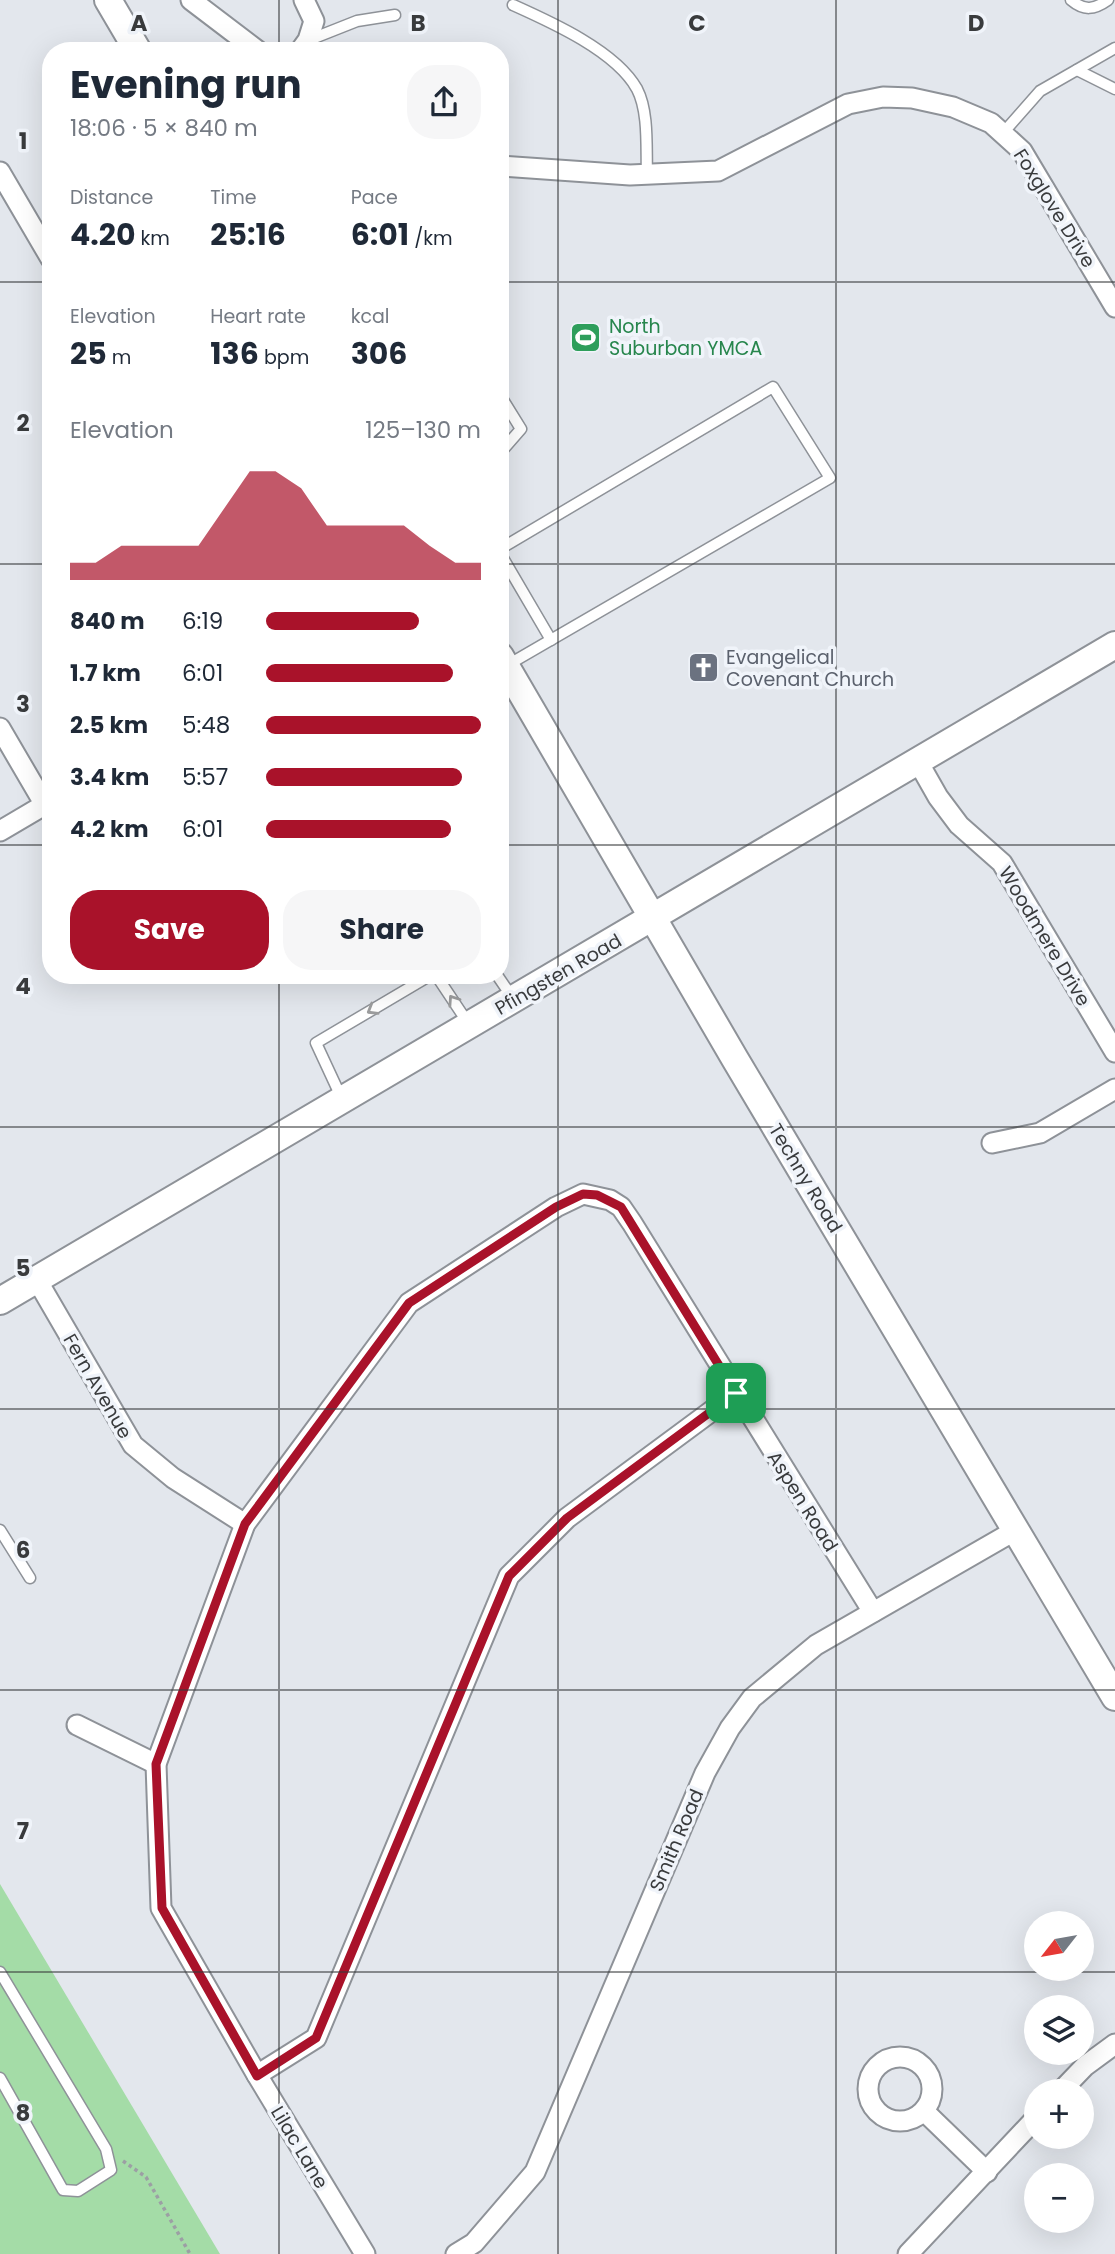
<!DOCTYPE html>
<meta charset="utf-8">
<style>
body{margin:0;font-family:Poppins,sans-serif;background:#f6f6f7;color:#1f2937;height:100vh;display:flex;flex-direction:column;font-size:26px;white-space:nowrap}
*{box-sizing:border-box;margin:0}
p{font-size:23px;color:#747a83}
.icon{flex:none;width:38px;height:38px;fill:none;stroke:currentColor;stroke-width:2;stroke-linecap:round;stroke-linejoin:round}
.map{position:relative;flex:1;overflow:hidden}
.details{position:absolute;left:42px;top:42px;width:467px;height:942px;display:flex;flex-direction:column;background:#fff;border-radius:28px;box-shadow:0 7px 28px #0002}
.details>*{flex:none}
.needle{width:46px;rotate:239deg}
.tools{position:absolute;left:1024px;top:1911px;display:grid;gap:14px}
.tools a{display:grid;place-items:center;width:70px;height:70px;border-radius:50%;background:#fff;box-shadow:0 7px 28px #0002;font-size:35px}
.pin{position:absolute;display:grid;place-items:center;width:60px;height:60px;color:#fff;margin:-30px;border-radius:14px;box-shadow:0 4px 10px #0006}
.round{display:grid;place-items:center;flex:none;width:74px;height:74px;border-radius:28px;background:#f6f6f7}
.headline{display:flex;align-items:center;justify-content:space-between;height:119px;padding:0 28px}
h1{font-size:38px;font-weight:700;line-height:52px}
.metrics{display:grid;grid-template-columns:repeat(3,1fr);gap:10px;height:119px;padding:7px 28px}
.metrics div{display:grid;align-content:center}
.metrics b{font-size:30px;font-weight:700}
.metrics small{font-size:19px;font-weight:400}
.metrics p{font-size:19px}
.chart{height:196px;padding:14px 28px}
.chart p{display:flex;justify-content:space-between}
.chart svg{width:100%;height:126px;margin-top:7px;fill:#a9122a;opacity:.7}
.action{display:flex;gap:14px;margin-top:auto;padding:14px 28px}
.action a{flex:1;height:80px;border-radius:28px;background:#a9122a;color:#fff;font-size:28px;font-weight:700;line-height:80px;text-align:center}
.action a+a{background:#f6f6f7;color:#1f2937}
ul{padding:0 28px;list-style:none;font-size:23px}
li{display:grid;grid-template-columns:112px 84px 1fr;align-items:center;height:52px}
li i{height:18px;border-radius:9px;background:#a9122a}
.map>svg:first-child{display:block}
.green{fill:#a4dca7}
.lines{fill:none;stroke-linecap:round;stroke-linejoin:round}
.lane-casing{stroke:#8e9298;stroke-width:13}
.street-casing{stroke:#8e9298;stroke-width:23}
.secondary-casing{stroke:#8e9298;stroke-width:30}
.path{stroke:#9c9fa4;stroke-width:3.5;stroke-dasharray:3.5 3.5;stroke-linecap:butt}
.lane{stroke:#fff;stroke-width:10}
.street{stroke:#fff;stroke-width:19}
.secondary{stroke:#fff;stroke-width:26}
.oneway{stroke:#9c9d9e}
.route-casing{stroke:#fff;stroke-width:14}
.route{stroke:#a9122a;stroke-width:9}
.grid{fill:none;stroke:#393b3d;stroke-width:2;stroke-opacity:0.55}
.labels{text-anchor:middle;stroke-width:7;stroke-linejoin:round;paint-order:stroke}
.street-label{font-size:19px;fill:#393b3d;stroke:#f0f4fa}
.leisure-label{font-size:19px;fill:#27864d;stroke:#f0f4fa;text-anchor:start}
.worship-label{font-size:19px;fill:#5b616d;stroke:#f0f4fa;text-anchor:start}
.grid-label{font-size:23px;text-anchor:middle;font-weight:bold;fill:#393b3d;stroke:#f0f4fa;stroke-width:7;stroke-linejoin:round;paint-order:stroke}
</style>
<div class="map">
<svg width="1115" height="2254" viewBox="0 0 1115 2254">
<rect width="100%" height="100%" fill="#e3e7ed"/>
<path class="green" d="M0,1884L220,2254H0Z"/>
<g class="lines">
<defs>
<g id="lane">
<path d="M1071,0C1084,11 1094,10 1108,0"/>
<path d="M513,5C551,22 616,51 637,89C649,112 646,148 647,174"/>
<path d="M309,40L357,21L395,15"/>
<path d="M1077,70L1115,89"/>
<path d="M1003,133L1040,91L1115,48"/>
<path d="M500,395L521,429L500,453"/>
<path d="M500,549L773,387L830,478L506,666"/>
<path d="M500,553L551,640"/>
<path d="M436,975L468,1023"/>
<path d="M497,975L512,997"/>
<path d="M342,1099L316,1043L431,975"/>
<path d="M0,1530L30,1578"/>
<path d="M0,1972L106,2149L111,2170L78,2191L63,2190L0,2078"/>
</g>
<g id="street">
<path d="M191,0L258,51"/>
<path d="M300,51L308,40L314,21L304,0"/>
<path d="M500,166L630,175L718,171L848,104L883,97L912,98L953,107L991,123L1022,151L1115,307"/>
<path d="M0,172L51,259"/>
<path d="M0,728L45,805"/>
<path d="M917,760L938,797L959,825L1002,863L1115,1052"/>
<path d="M0,831L51,801"/>
<path d="M992,1143L1040,1133L1115,1089"/>
<path d="M37,1280L133,1445L173,1478L245,1524"/>
<path d="M77,1725L156,1764"/>
<circle cx="900" cy="2089" r="32"/>
<path d="M257,2075L316,2038L509,1576L567,1518L736,1393"/>
<path d="M1061,2091L1085,2066L1115,2044"/>
<path d="M924,2111L987,2172"/>
<path d="M365,2254L257,2075L161,1908L156,1764L245,1524L409,1303L556,1207L583,1194L610,1200L621,1207L632,1223L873,1612"/>
<path d="M456,2254L474,2243L535,2172L705,1773L730,1728L752,1698L816,1645L1016,1530"/>
<path d="M908,2254L1036,2118"/>
</g>
<g id="secondary">
<path d="M108,0L138,51"/>
<path d="M500,656L735,1059L1115,1697"/>
<path d="M0,1301L1115,645"/>
</g>
</defs>
<use href="#lane" class="lane-casing"/>
<use href="#street" class="street-casing"/>
<use href="#secondary" class="secondary-casing"/>
<path class="path" d="M123,2161L146,2177L190,2254"/>
<use href="#lane" class="lane"/>
<use href="#street" class="street"/>
<use href="#secondary" class="secondary"/>
</g>
<defs><path id="oneway-chevron" d="M-2-3.5L2.5 0L-2 3.5" fill="none" stroke-width="1.6" stroke-linecap="round" stroke-linejoin="round" transform="scale(1.75)"/></defs>
<g class="oneway">
<use href="#oneway-chevron" transform="translate(453 1000) rotate(-124)"/>
<use href="#oneway-chevron" transform="translate(372 1010) rotate(149)"/>
</g>
<g class="lines">
<defs>
<path id="route" d="M583,1194L597,1195L621,1207L736,1393L567,1518L509,1576L316,2038L257,2076L162,1908L156,1764L245,1524L409,1303L556,1207Z"/>
</defs>
<use href="#route" class="route-casing"/>
<use href="#route" class="route"/>
</g>
<path class="grid" d="M279,0V51M558,0V2254M836,0V2254M0,282H51M500,282H1115M0,564H51M500,564H1115M0,845H51M500,845H1115M279,975V2254M0,1127H1115M0,1409H1115M0,1690H1115M0,1972H1115"/>
<defs>
<symbol id="stadium-square" viewBox="-11 -11 22 22"><rect x="-9" y="-9" width="18" height="18" rx="4" fill="#2e9e5b" stroke="#f0f4fa"/><path d="M0-5a6.5 5 0 1 0 0 10a6.5 5 0 1 0 0-10ZM-3.5-1.8h7v3.6h-7Z" fill="#fff"/></symbol>
<symbol id="church-square" viewBox="-11 -11 22 22"><rect x="-9" y="-9" width="18" height="18" rx="4" fill="#6b7280" stroke="#f0f4fa"/><path d="M-1.2-6h2.4v3.5h3.3v2.4h-3.3V6h-2.4V-.1h-3.3v-2.4h3.3Z" fill="#fff"/></symbol>
</defs>
<g fill-rule="evenodd">
<use href="#stadium-square" x="568" y="320" width="35" height="35"/>
<use href="#church-square" x="686" y="650" width="35" height="35"/>
</g>
<g class="labels">
<g class="street-label">
<text transform="translate(1055 208) rotate(58)" y="7">Foxglove Drive</text>
<text transform="translate(1045 936) rotate(59)" y="7">Woodmere Drive</text>
<text transform="translate(558 974) rotate(-30)" y="7">Pfingsten Road</text>
<text transform="translate(806 1178) rotate(59)" y="7">Techny Road</text>
<text transform="translate(98 1386) rotate(60)" y="7">Fern Avenue</text>
<text transform="translate(803 1501) rotate(58)" y="7">Aspen Road</text>
<text transform="translate(676 1840) rotate(-67)" y="7">Smith Road</text>
<text transform="translate(300 2147) rotate(59)" y="7">Lilac Lane</text>
</g>
<g class="leisure-label">
<text x="609" y="333">North<tspan x="609" dy="22">Suburban YMCA</tspan></text>
</g>
<g class="worship-label">
<text x="726" y="664">Evangelical<tspan x="726" dy="22">Covenant Church</tspan></text>
</g>
</g>
<g class="grid-label">
<text x="139" y="31">A</text>
<text x="418" y="31">B</text>
<text x="697" y="31">C</text>
<text x="976" y="31">D</text>
<text x="23" y="149">1</text>
<text x="23" y="431">2</text>
<text x="23" y="712">3</text>
<text x="23" y="994">4</text>
<text x="23" y="1276">5</text>
<text x="23" y="1558">6</text>
<text x="23" y="1839">7</text>
<text x="23" y="2121">8</text>
</g>
</svg>
<div class="tools">
<a><svg class="needle" viewBox="-14 -14 28 28"><path d="M0-13l5 13h-10z" fill="#e53935"/><path d="M0 13l5-13h-10z" fill="#747a83"/></svg></a>
<a><svg class="icon" aria-label="layers" viewBox="0 0 24 24"><path d="M12 4l9 5-9 5-9-5zM3 14l9 5 9-5"/></svg></a>
<a>+</a>
<a>−</a>
</div>
<div class="pin" style="left:736px;top:1393px;background:#1e9e55"><svg class="icon" aria-label="arrive" viewBox="0 0 24 24"><path d="M6 21V4h12l-3 4 3 4H6"/></svg></div>
<section class="details">
<div class="headline"><div><h1>Evening run</h1><p>18:06 · 5 × 840 m</p></div><a class="round"><svg class="icon" aria-label="share" viewBox="0 0 24 24"><path d="M12 15V3M7 8l5-5 5 5M5 13v7h14v-7"/></svg></a></div>
<div class="metrics">
<div><p>Distance</p><b>4.20<small> km</small></b></div>
<div><p>Time</p><b>25:16</b></div>
<div><p>Pace</p><b>6:01<small> /km</small></b></div>
</div>
<div class="metrics">
<div><p>Elevation</p><b>25<small> m</small></b></div>
<div><p>Heart rate</p><b>136<small> bpm</small></b></div>
<div><p>kcal</p><b>306</b></div>
</div>
<div class="chart"><p><span>Elevation</span>125–130 m</p>
<svg viewBox="0 0 160 44" preserveAspectRatio="none"><path d="M0 44V38L10 38L20 32L30 32L40 32L50 32L60 19L70 6L80 6L90 12L100 25L110 25L120 25L130 25L140 32L150 38L160 38V44z"/></svg>
</div>
<ul>
<li><b>840 m</b>6:19<i style="width:71%"></i></li>
<li><b>1.7 km</b>6:01<i style="width:87%"></i></li>
<li><b>2.5 km</b>5:48<i style="width:100%"></i></li>
<li><b>3.4 km</b>5:57<i style="width:91%"></i></li>
<li><b>4.2 km</b>6:01<i style="width:86%"></i></li>
</ul>
<div class="action"><a>Save</a><a>Share</a></div>
</section>
</div>
